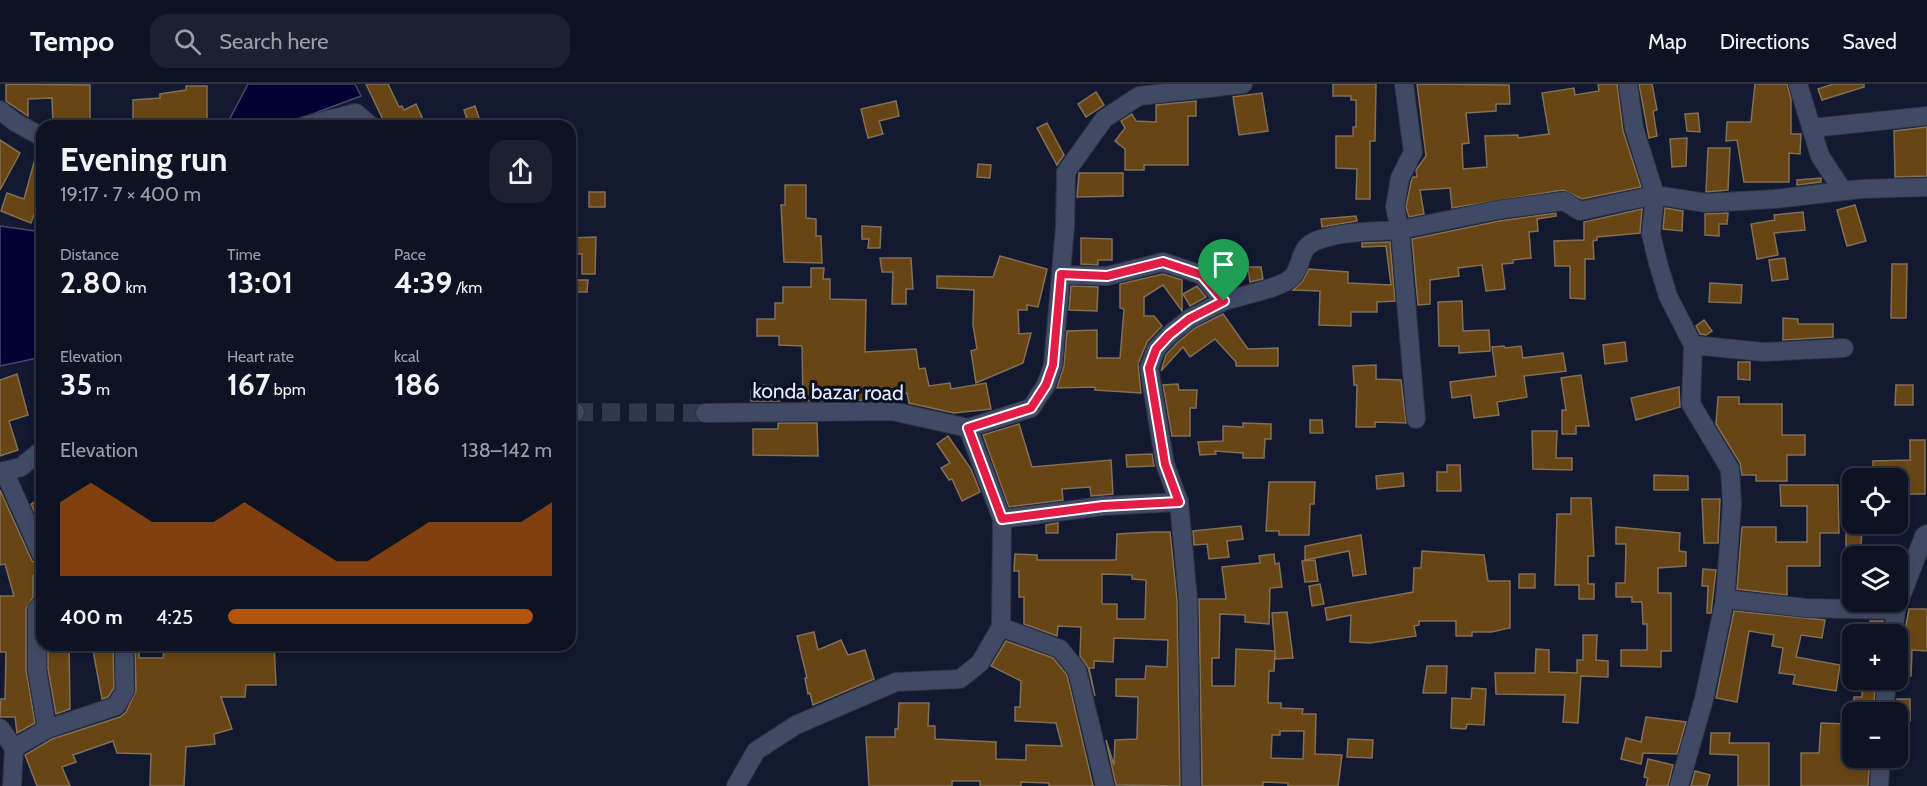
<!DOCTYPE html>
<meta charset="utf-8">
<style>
body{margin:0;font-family:Cabin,sans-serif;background:#1c2031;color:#f1f3f6;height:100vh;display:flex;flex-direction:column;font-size:22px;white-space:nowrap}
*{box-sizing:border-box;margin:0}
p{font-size:20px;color:#9b9ea6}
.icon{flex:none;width:33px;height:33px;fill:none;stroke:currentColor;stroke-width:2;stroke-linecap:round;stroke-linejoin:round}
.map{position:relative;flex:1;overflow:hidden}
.panel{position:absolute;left:36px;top:36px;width:540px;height:531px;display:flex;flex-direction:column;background:#0e1324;border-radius:18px;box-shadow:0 3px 9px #0003,0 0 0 2px #2e3241}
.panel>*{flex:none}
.fabs{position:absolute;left:1842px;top:384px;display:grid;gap:12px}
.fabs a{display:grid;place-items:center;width:66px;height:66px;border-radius:12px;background:#0e1324;box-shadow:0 3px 9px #0003,0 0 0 2px #2e3241;font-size:30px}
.pin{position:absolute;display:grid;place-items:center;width:51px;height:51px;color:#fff;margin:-62px -26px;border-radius:50% 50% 50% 0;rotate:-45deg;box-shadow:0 0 6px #0007}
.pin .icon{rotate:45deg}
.round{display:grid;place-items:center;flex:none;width:63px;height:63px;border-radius:18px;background:#1c2031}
.overview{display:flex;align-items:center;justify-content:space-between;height:102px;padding:0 24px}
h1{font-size:33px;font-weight:700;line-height:45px}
.metrics{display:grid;grid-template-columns:repeat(3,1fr);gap:9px;height:102px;padding:6px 24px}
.metrics div{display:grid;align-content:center}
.metrics b{font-size:30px;font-weight:700}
.metrics small{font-size:16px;font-weight:400}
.metrics p{font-size:16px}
.chart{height:168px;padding:12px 24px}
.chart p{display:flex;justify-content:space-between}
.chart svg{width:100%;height:108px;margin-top:6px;fill:#b45309;opacity:.7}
ul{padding:0 24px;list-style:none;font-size:20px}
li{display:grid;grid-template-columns:96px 72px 1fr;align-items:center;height:45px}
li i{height:15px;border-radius:8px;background:#b45309}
header{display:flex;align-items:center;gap:36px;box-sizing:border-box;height:84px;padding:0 30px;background:#0e1324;border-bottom:2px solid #2e3241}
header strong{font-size:28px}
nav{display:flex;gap:33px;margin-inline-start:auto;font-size:21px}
.search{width:420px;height:54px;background:#1c2031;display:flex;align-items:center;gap:15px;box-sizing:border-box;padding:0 21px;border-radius:18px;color:#9b9ea6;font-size:22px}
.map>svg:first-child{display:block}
.water{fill:#030235;stroke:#474871;stroke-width:1.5}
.building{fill:#674514;stroke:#836f54;stroke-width:1.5;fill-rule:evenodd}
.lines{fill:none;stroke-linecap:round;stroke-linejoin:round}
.minor-tunnel{stroke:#32394f;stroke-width:18;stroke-dasharray:18 9;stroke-linecap:butt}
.minor-casing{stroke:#2f3245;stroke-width:20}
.minor{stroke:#404a64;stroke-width:18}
.route-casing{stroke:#fff;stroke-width:12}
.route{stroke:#e11d48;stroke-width:8}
.labels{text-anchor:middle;stroke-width:6;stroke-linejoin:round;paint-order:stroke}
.street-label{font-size:21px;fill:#e5ecfc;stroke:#091026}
</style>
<header>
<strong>Tempo</strong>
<div class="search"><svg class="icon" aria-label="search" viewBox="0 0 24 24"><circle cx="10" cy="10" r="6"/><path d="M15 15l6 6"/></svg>Search here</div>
<nav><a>Map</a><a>Directions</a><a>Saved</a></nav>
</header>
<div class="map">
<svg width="1927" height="702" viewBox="0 0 1927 702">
<rect width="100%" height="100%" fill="#121930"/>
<g class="water">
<path d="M248,0H355L361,12L280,42H226Z"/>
<path d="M0,142L42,148V273L0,282Z"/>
</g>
<g class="building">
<path d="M6,0L90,1V39L53,40L52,14L28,15V32L6,17Z"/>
<path d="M366,0H388L399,23L402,22L404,26L416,20L426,42H386Z"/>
<path d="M1333,0H1376L1375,57H1370V115H1356L1357,85L1336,84V52H1353V43H1356V16H1351V12H1333Z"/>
<path d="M1417,0L1509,1L1510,20H1496V27L1466,29L1469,59L1462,60L1463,85L1487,83L1485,52L1518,51V54L1549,50L1542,9L1574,4L1575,11L1599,7L1598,0H1617L1623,47L1641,103L1582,115L1563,106L1452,124L1450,104L1420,106L1424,130L1409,133L1406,123L1411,98L1413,93H1417L1416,86L1426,72Z"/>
<path d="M1639,0H1652L1657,26L1653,27L1657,52L1649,54Z"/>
<path d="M1755,0H1787L1791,15V50H1801L1800,70L1789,69V98H1744L1737,56L1726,57L1727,38H1751Z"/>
<path d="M1833,0H1864V3L1822,16L1818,5Z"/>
<path d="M186,2H207V42L148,41V36H133V16L160,14V10L186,6Z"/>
<path d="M1096,8L1104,21L1086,33L1078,20Z"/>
<path d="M1262,9L1268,47L1239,51L1233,13Z"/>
<path d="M896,17L899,32L879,37L883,50L868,54L861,25Z"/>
<path d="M1196,17V32H1188V81H1144V86H1125V65L1115,57L1125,44L1121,37L1132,30L1136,37L1156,38V21Z"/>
<path d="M475,22L479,34L468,38L464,26Z"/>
<path d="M1698,29L1700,48L1687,47L1685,30Z"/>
<path d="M1047,39L1064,71L1057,81L1037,44Z"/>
<path d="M1927,43V92L1895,93L1894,47Z"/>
<path d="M1687,54L1686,82L1672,83L1670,55Z"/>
<path d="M0,56L20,69L0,106Z"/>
<path d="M38,64H42V117H39L31,139L1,127L7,109L24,115Z"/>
<path d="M1708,64H1730L1728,106L1706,108Z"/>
<path d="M978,80L991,81L990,94L977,93Z"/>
<path d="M1079,89H1123V112L1077,113Z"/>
<path d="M1821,94V98L1797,101V96Z"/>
<path d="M785,101H806V134L816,135V152H821L822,179L784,178L781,121H785Z"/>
<rect x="589" y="108" width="16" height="15"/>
<path d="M1855,121L1866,157L1847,162L1837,126Z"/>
<path d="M1665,124L1683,127L1682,147L1663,145Z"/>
<path d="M1642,125L1640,149L1597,153V156L1593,157L1594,175H1585V215L1570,214V182H1555L1554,157L1584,156V138Z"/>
<path d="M1803,128L1805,146L1774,149L1778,171L1757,175L1751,140L1775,136L1774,131Z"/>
<path d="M1556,129V132L1537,135L1538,147L1529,148L1531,174L1513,176V179L1502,180L1505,205L1486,207L1482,181L1458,184L1459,192L1430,196V220L1418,221L1412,155L1499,137Z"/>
<path d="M1728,129L1727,140H1719V152L1705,151V130Z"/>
<path d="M1356,132L1357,137L1322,143L1321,135Z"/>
<path d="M862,142L881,143L880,164H868L869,155H862Z"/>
<path d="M596,153L595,190H582V170H570V154Z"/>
<path d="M1081,154L1112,155V176H1098V181L1081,180Z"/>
<path d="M1390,158L1395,217L1377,218V228H1351V242L1319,241L1320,207L1293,206L1302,198L1309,185L1348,188V199L1391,201L1386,162L1362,163V159Z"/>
<path d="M1000,172L1047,185L1045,194L1038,223L1027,221V226H1018L1019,250L1031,249L1023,279L976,299L971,267L977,265L973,241L974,206L937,204V192L993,193Z"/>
<path d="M880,174H911L913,205H906V220H892L893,188H882Z"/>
<path d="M1785,174L1788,195L1772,197L1769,176Z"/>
<path d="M1892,180H1907L1906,234H1891Z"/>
<path d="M1248,183H1261L1263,195L1250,198Z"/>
<path d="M811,184H824L823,195H830V215L866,216L865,268L916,265L919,285L925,284L929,302L950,299L951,305L986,299L991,325L954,329L909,319L907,309L867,316L803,317L802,262L779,261V252H757V235H775V219H783V203H811Z"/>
<path d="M1163,190L1182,196V227L1163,201L1144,213V232H1154L1162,242L1147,258L1138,280L1141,309L1095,306V303L1057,304L1064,282L1067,247L1097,246V274H1120L1124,225L1120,224V200Z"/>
<path d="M570,196H588L587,208H570Z"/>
<path d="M1710,199L1742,201L1741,219L1709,218Z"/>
<path d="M1071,202L1098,203L1097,227L1069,226Z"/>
<path d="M1197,202L1206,213L1190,222L1183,210Z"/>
<path d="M1462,217L1463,247L1489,246L1490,267L1459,269V262H1439L1438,218Z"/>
<path d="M1223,230L1248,265L1278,264V282H1236V278L1215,255L1190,273L1183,263L1161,287L1166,271L1177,259L1195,244Z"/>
<path d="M1783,234L1798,235V240H1833V253L1783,256Z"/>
<path d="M1704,236L1712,247L1706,251L1700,250L1696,242Z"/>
<path d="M1625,258L1627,277L1605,280L1603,261Z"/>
<path d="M1504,262L1505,264L1521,262L1523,274L1563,269L1566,287L1524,292L1527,313L1497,318L1499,331L1474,334L1471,311L1452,314L1450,298L1496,292L1492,263Z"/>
<path d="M1738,278H1750V296L1738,295Z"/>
<path d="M1376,281V295L1401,296L1406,339L1375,338V343H1356L1357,301H1354L1353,282Z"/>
<path d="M17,290L28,331L9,337L18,366L0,372V296Z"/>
<path d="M1581,291L1589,342H1576V350H1562V326H1566L1561,294Z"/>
<path d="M1178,300L1179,306H1197L1196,324H1190V352H1172L1163,301Z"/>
<path d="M763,301L780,302V317H751V306L762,307Z"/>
<path d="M1896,301H1913V321H1895Z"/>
<path d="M1679,303L1680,323L1636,336L1631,314Z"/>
<path d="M1718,313H1739V320H1782V351H1805V371H1787V397H1756V391H1742L1740,379L1716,340Z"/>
<path d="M1310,336H1322L1323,349H1310Z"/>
<path d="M778,339H817L818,372L753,371V345H778Z"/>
<path d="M1243,339L1271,340V355H1265L1264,374H1243V369L1215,367L1216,370L1200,371L1198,358L1223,357V342L1243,343Z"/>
<path d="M1019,340L1032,383L1111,376L1113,410L1091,412L1090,403L1062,405L1063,416L1009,423L983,351Z"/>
<path d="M1532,347H1557L1556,374H1572V386L1533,385Z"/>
<path d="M948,352L971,385L980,408L962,417L952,395L949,396L941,384L950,379L937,360Z"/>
<path d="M1910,356H1925V410H1898V394H1873V377L1910,376Z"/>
<path d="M1152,370L1154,382L1127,383L1126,371Z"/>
<path d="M1447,381H1460L1461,407H1437V388H1447Z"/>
<path d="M1403,389L1404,402L1377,405L1376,392Z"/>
<path d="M1654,391L1688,392V406H1654Z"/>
<path d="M1269,398H1315L1314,420H1310L1309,451H1279V447H1266Z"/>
<path d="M1780,401H1838L1839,449H1820V482H1787V511L1737,505L1742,443H1776V458H1807V422H1781Z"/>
<path d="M0,406L32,477L42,483V488L33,492V513L26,525V586L35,639L17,649L15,633H0L1,615H5L6,568H0V512H14L5,480L0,481Z"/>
<path d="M42,414V444L31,420Z"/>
<path d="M1571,414H1591L1594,472H1588V500H1594V515H1579V501H1555L1557,430H1571Z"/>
<path d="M1702,415H1720L1718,459H1704Z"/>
<path d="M1058,439V449H1046V441Z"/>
<path d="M1241,442L1243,455L1227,457L1229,473L1209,475L1207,460L1194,461L1193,447Z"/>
<path d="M1616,443L1680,449L1679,467L1686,468V482L1658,484V509H1671V567H1661V583L1621,582V566H1647V540H1643L1642,518H1632V513H1616V499H1625L1626,460H1616Z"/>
<path d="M1846,447H1862L1860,472H1846Z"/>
<path d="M1153,448H1170L1177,516L1180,702L1116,701L1106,656L1114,681L1115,656L1137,655L1138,613L1116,612V595H1145L1146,582L1167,583L1168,556L1114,554L1113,578L1094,577V584H1089L1095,612L1088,583L1080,572L1081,543L1058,542L1057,552L1024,540V513H1019V487H1014L1015,470L1037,471V476H1116L1117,450ZM1102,490L1132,491V495L1146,496L1145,535H1117V520H1102Z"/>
<path d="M1361,451L1366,490L1353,492L1349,467L1305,476V462Z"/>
<path d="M1422,467L1484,471L1488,497H1510V544L1491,548H1472V552H1456V537H1419V541L1414,542L1416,552L1370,559L1350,558L1351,531L1327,536L1325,524L1413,508L1414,484H1421Z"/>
<path d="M1274,470L1275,480L1279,479L1282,503L1270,504L1269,540L1245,538V531L1220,530L1219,574H1212V602H1235L1236,565L1275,567L1272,529L1287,528L1293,574L1275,575V568L1274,587H1269L1268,619H1281V624L1303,625L1302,630H1316L1315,670L1342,671L1338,702H1288V699L1263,698V702H1202L1199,515H1226L1222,483L1260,479L1259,472ZM1280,647H1304L1303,675L1271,674L1272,651H1280Z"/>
<path d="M1315,476L1318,497L1305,498L1302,477Z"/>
<path d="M1703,485L1716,486L1711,529H1707L1708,502H1702Z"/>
<rect x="1519" y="490" width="16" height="14"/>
<path d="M1320,500L1324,520L1312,522L1309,502Z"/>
<path d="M1909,525H1927V567L1912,566L1911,592L1898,591V560L1904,552Z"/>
<path d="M1734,527L1825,536L1822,554L1801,551L1796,573L1840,581L1836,607L1793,600L1795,591L1779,589L1783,564L1772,562L1774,551L1749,547L1737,618L1716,614Z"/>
<path d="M1870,537H1883L1882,550H1870Z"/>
<path d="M814,548L818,566L841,556L848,571L865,566L874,595L813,621L810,609L808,610L805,594H807L797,552Z"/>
<path d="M1583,551H1597L1596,576L1608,577V593L1581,592L1578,639L1563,638L1565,611L1496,610L1495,589H1535L1536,565L1549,566V588L1577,589V576H1583Z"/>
<path d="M1006,557L1053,574L1067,591L1093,702H1049V699L1021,698V702H980V697H952V702H869L866,653H895V645H898L899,619H929L928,642H935V655L996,658V675L1026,676V661L1062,662L1056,639L1015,637V623H1020L1021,597L991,582Z"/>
<path d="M48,561H69L70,625L56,630L48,585Z"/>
<path d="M92,561H113L114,604L108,613L102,615Z"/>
<path d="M135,561H139V574H163L165,561H274L276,601H246L245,613H221L232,645L214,650L215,660L186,663L184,702H150L151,670L117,669L113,657L73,671L76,678L62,683L70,702H37L25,671L52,655L120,633L126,628L136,607Z"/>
<path d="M1427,582H1447L1446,609H1423Z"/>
<path d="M1862,596H1876L1873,628H1853L1854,613H1862Z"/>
<path d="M1472,604L1486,605L1484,641L1467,640L1466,645L1451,644L1452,614L1471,615Z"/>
<path d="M1897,615H1910V637H1898Z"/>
<path d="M1646,633L1686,638L1677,670L1643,669L1641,680L1621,675L1626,654L1641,658Z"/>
<path d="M1821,639L1847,640L1846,671L1870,674L1868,702H1801V669H1819Z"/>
<path d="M1711,649H1730L1729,659H1769V702H1738V671L1710,670Z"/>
<path d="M1348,655L1373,656L1372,674L1347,673Z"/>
<path d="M1648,675L1673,681L1668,702H1646L1648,694L1644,693Z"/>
<path d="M1695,687L1710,691L1707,702H1691Z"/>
</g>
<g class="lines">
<path class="minor-tunnel" d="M575,328L705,329"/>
<defs>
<g id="minor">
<path d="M1798,0L1820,72L1843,107"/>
<path d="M0,26L15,38L42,53"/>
<path d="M304,42L356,29L371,42"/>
<path d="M1812,44L1927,32"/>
<path d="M1061,191L1107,192L1163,178L1202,191L1224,217C1239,212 1284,204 1293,192C1304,179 1297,164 1318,156C1343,147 1374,148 1400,146L1395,123L1400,94L1413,68L1404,0"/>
<path d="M1693,261L1763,268L1844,264"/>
<path d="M570,327L575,328"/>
<path d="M705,329L892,327L968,344L1002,435L1001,543L1060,565L1077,586L1105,702"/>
<path d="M1416,335L1400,146L1497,126L1564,117L1580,127L1655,111L1634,44L1628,0"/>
<path d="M968,344L1031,324L1046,301L1053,281L1065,143L1066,88L1104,35L1139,12L1243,0"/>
<path d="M4,387L42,472"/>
<path d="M0,388L21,383L42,366"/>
<path d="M1002,435L1103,422L1179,418"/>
<path d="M1725,515L1806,524L1896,526L1893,550"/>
<path d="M42,520L37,525V586L47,645"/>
<path d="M1896,526L1924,452L1927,450"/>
<path d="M1884,628L1887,596"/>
<path d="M0,644L14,664L47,645L116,622L125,607L124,561"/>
<path d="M12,702L14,664"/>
<path d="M736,702L756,667L796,641L896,598L960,595L980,579L1001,543"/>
<path d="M1191,702L1188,515L1179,418L1165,380L1149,284L1156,265L1169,251L1189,235L1224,217"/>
<path d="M1679,702L1704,615L1725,515L1732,420L1730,385L1691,320L1693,261L1668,212L1658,179L1651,150L1655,111L1706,119L1775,115L1861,105L1927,103"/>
<path d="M1879,702L1881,674"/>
</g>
</defs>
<use href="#minor" class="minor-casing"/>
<use href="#minor" class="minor"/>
</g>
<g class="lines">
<defs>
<path id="route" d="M1163,178L1202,191L1224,217L1189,235L1169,251L1156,265L1149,284L1165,380L1179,418L1103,422L1002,435L968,344L1031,324L1046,301L1053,281L1061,190L1107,192Z"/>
</defs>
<use href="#route" class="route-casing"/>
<use href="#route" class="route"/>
</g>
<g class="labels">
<g class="street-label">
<text transform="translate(828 308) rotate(1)" y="7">konda bazar road</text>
</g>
</g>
</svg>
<div class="fabs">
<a><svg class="icon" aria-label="locate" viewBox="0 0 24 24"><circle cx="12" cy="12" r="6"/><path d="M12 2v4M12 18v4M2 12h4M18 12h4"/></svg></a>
<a><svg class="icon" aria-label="layers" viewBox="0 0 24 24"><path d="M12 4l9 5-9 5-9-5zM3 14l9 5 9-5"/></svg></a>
<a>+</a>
<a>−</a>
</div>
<div class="pin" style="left:1224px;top:217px;background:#1e9e55"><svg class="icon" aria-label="arrive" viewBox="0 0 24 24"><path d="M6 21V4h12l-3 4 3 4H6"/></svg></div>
<section class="panel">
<div class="overview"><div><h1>Evening run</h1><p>19:17 · 7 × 400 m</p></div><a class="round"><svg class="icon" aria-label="share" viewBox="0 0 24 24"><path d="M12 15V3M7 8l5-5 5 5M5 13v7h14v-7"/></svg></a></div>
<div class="metrics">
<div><p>Distance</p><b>2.80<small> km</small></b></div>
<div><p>Time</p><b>13:01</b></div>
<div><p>Pace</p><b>4:39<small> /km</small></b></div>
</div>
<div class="metrics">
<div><p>Elevation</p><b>35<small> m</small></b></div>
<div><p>Heart rate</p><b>167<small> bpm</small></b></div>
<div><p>kcal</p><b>186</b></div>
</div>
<div class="chart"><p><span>Elevation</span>138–142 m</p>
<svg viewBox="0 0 160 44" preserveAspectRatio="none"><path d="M0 44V14L10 6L20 14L30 22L40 22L50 22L60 14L70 22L80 30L90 38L100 38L110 30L120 22L130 22L140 22L150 22L160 14V44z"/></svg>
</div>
<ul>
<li><b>400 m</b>4:25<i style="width:94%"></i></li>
</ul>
</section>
</div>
